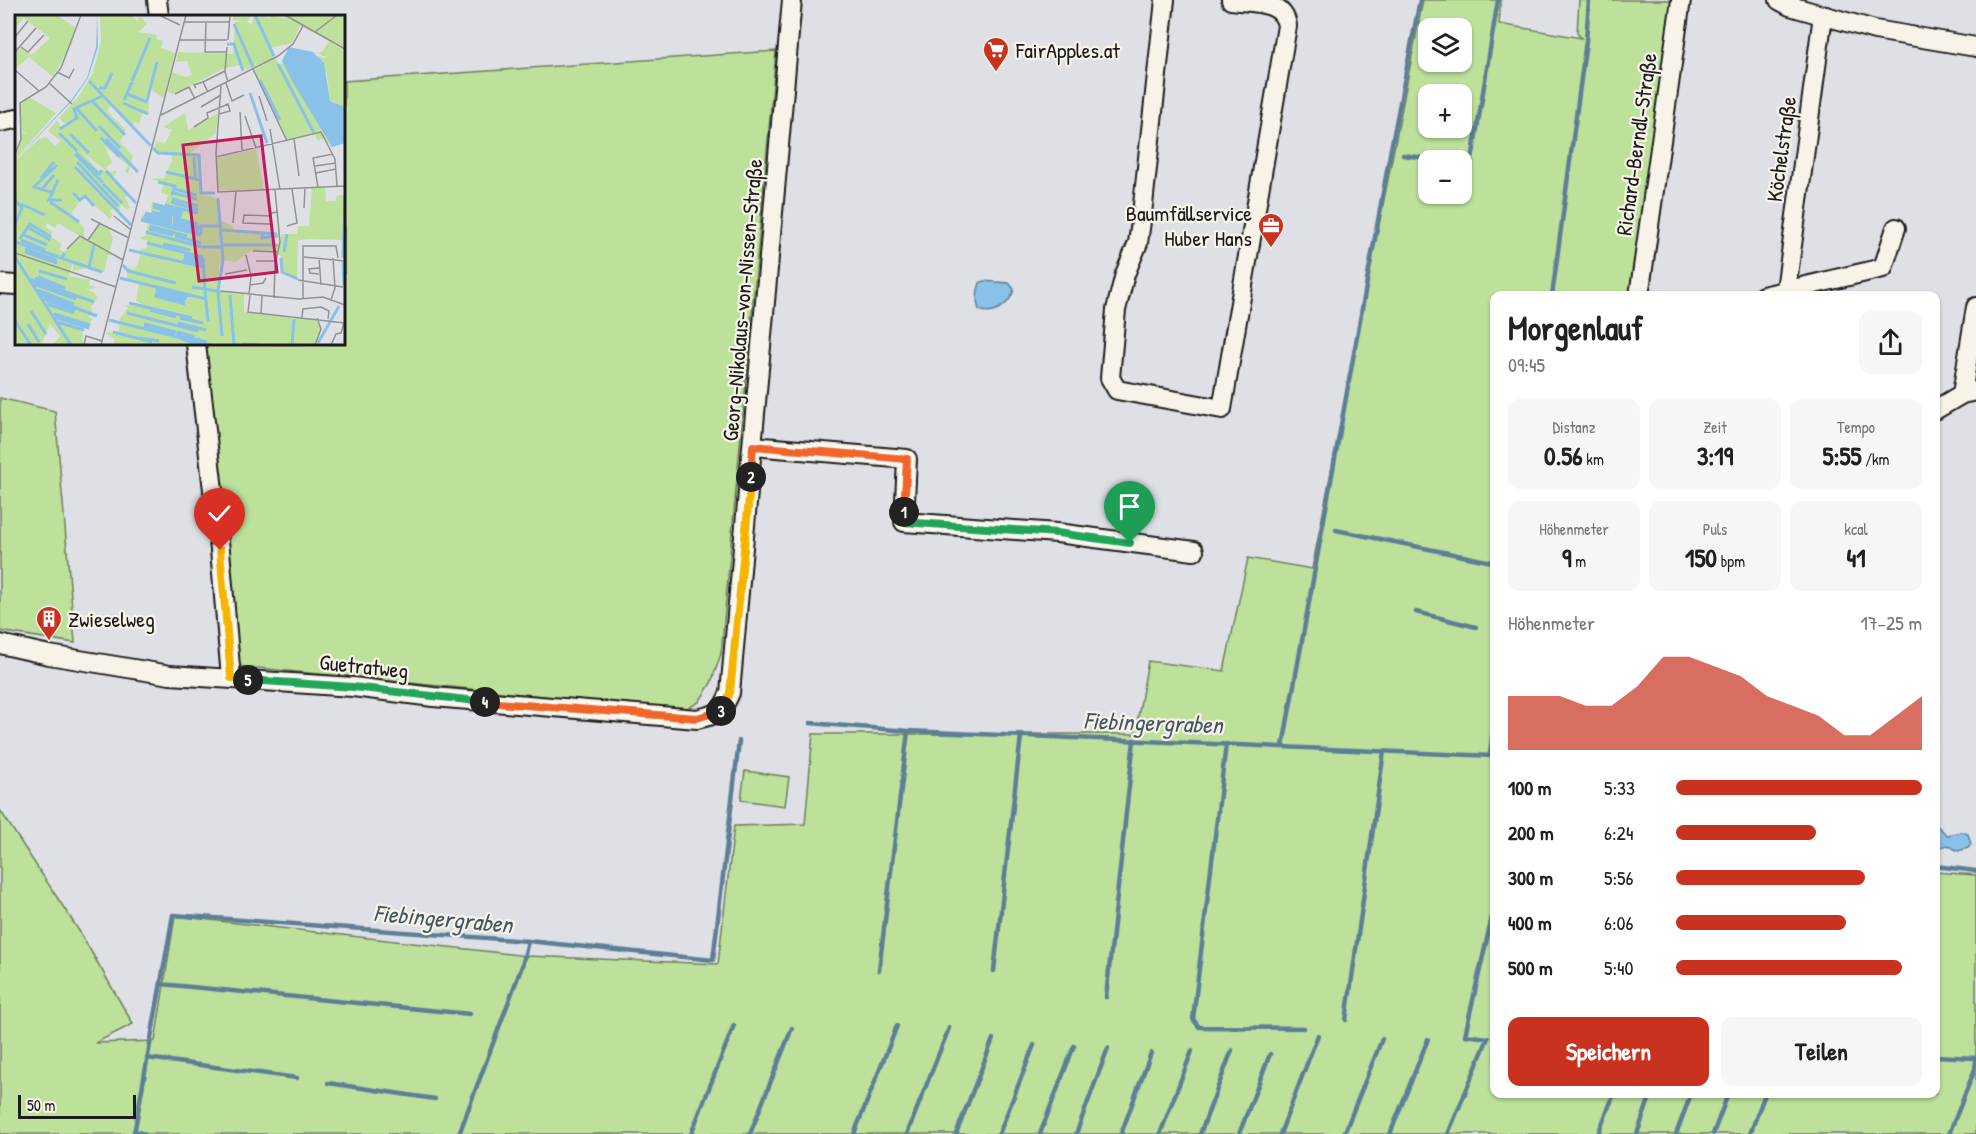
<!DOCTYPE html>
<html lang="de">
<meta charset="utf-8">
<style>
body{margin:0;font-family:"Patrick Hand",sans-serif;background:#f6f6f6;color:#202124;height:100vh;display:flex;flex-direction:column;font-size:22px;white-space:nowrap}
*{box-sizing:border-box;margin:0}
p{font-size:20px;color:#757577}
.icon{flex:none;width:33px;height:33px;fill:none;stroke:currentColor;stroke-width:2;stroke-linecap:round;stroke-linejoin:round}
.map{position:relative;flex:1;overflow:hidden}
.details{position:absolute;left:1490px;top:291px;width:450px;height:807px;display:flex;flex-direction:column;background:#fff;border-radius:12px;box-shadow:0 2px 4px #0004}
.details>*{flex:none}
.tools{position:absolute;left:1418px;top:18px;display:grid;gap:12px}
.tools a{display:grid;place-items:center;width:54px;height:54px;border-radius:12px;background:#fff;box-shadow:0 2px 4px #0004;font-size:30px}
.scale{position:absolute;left:18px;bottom:15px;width:118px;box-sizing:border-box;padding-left:6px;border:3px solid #1c1c1c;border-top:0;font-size:16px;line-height:21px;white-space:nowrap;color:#1c1c1c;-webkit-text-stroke:4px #f7f3e8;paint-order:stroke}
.pin{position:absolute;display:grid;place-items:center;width:51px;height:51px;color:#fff;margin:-62px -26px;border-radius:50% 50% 50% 0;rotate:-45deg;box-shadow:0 0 6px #0007}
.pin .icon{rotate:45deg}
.km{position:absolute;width:30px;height:30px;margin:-15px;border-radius:50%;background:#222;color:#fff;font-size:16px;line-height:30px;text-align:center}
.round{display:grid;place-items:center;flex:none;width:63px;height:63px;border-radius:12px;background:#f6f6f6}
.summary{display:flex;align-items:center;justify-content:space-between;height:102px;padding:0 18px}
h1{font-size:33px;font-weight:700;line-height:45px}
.stats{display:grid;grid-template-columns:repeat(3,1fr);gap:9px;height:102px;padding:6px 18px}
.stats div{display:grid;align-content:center;border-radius:12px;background:#f6f6f6;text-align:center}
.stats b{font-size:26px;font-weight:700}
.stats small{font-size:16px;font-weight:400}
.stats p{font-size:16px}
.chart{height:168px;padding:12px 18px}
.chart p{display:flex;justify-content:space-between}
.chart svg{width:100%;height:108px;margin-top:6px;fill:#c8321e;opacity:.7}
.cta{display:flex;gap:12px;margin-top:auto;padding:12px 18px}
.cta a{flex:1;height:69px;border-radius:12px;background:#c8321e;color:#fff;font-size:24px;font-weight:700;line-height:69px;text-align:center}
.cta a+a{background:#f6f6f6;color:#202124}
ul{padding:0 18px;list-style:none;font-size:20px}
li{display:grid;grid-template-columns:96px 72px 1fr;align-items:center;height:45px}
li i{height:15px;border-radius:8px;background:#c8321e}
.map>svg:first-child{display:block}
.green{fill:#bde19b;stroke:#6c7e5c;stroke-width:1.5;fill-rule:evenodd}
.water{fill:#89c1e8;stroke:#5d7f96;stroke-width:1.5}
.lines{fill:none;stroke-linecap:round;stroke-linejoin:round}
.stream{stroke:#5d7f96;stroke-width:4.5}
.street-casing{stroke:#1c1c1c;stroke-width:22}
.street{stroke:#f7f3e8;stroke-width:18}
.split-1-casing{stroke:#fff;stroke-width:12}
.split-2-casing{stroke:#fff;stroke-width:12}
.split-3-casing{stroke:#fff;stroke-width:12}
.split-4-casing{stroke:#fff;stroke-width:12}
.split-5-casing{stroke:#fff;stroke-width:12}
.split-6-casing{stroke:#fff;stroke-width:12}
.split-1{stroke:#22a559;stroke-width:8}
.split-2{stroke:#f0652b;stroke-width:8}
.split-3{stroke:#f5b400;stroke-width:8}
.split-4{stroke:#f0652b;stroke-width:8}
.split-5{stroke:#22a559;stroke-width:8}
.split-6{stroke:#f5b400;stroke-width:8}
.labels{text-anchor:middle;stroke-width:4.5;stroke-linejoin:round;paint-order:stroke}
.poi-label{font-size:22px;fill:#1c1c1c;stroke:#f7f3e8;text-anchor:start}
.street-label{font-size:22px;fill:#1c1c1c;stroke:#f7f3e8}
.water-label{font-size:24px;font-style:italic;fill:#425663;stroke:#f7f3e8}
.inset-river{fill:none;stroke:#89c1e8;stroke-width:3}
.inset-road{fill:none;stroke:#909295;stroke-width:1.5}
.view{fill:#c2185b;fill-opacity:0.15;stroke:#c2185b;stroke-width:3}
.inset-edge{fill:none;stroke:#1c1c1c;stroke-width:3}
</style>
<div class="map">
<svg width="1976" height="1134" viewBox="0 0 1976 1134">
<rect width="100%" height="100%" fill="#dee0e6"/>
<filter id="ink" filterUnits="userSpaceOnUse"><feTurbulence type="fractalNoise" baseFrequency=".0167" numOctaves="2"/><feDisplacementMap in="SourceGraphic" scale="12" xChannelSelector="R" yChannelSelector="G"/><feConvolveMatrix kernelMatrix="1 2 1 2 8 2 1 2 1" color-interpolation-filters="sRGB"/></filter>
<g filter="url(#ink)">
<g class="green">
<path d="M1423,0H1501L1499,24L1581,38L1577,33L1579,0H1673L1631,295L1494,296V1094H1935V872L1976,875V1134H0V810L81,934L133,1024L95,1043L155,1041L175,916L527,956L718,964L734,826L805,824L813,734H1135L1148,661L1224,671L1248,558L1312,569ZM1428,28H1461V62H1428ZM1428,94H1461V128H1428ZM1428,160H1461V194H1428Z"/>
<path d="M776,51L721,654L711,683L699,702L684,710L238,666L203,344H344V81Z"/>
<path d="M0,398L55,411L75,643L0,631Z"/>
<path d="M745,771L789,777L785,806L741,800Z"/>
</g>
<g class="water">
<path d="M983,281L1009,283L1014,289C1010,305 994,316 979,310C976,301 977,291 980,283Z"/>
<path d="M1935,824L1947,835L1962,832L1968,834L1971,844L1968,848L1958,851L1948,845L1935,848Z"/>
</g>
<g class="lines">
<g class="stream">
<path d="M1403,155L1438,160"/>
<path d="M1461,164L1471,166L1498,0"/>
<path d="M1552,296L1586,41L1589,0"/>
<path d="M1336,530L1492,562"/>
<path d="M1416,612L1476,627"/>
<path d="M810,723L908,731L1494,756"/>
<path d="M1226,744L1193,1019L1199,1027L1304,1028"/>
<path d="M1283,746L1390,154L1420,0"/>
<path d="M1490,755L1494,722"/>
<path d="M1935,866L1976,871"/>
<path d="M879,970L908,731"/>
<path d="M994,971L1021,736"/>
<path d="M161,984L470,1014"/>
<path d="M1106,997L1134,740"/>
<path d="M1346,1020L1384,751"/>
<path d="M1935,1056L1976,1058"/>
<path d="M147,1058L297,1078"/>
<path d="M328,1083L435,1099"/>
<path d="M134,1131L144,1134"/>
<path d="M134,1134L173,915L528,941L713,960L739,741"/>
<path d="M459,1134L522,966L528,941"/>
<path d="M691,1134L734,1025"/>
<path d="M750,1134L792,1028"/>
<path d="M854,1134L897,1026"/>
<path d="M907,1134L949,1028"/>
<path d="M956,1134L993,1039"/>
<path d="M999,1134L1034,1045"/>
<path d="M1040,1134L1074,1046"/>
<path d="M1076,1134L1108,1048"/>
<path d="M1121,1134L1151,1053"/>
<path d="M1160,1134L1192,1051"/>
<path d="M1200,1134L1232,1050"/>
<path d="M1239,1134L1270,1054"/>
<path d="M1280,1134L1318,1035"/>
<path d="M1344,1134L1382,1039"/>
<path d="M1390,1134L1428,1039"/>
<path d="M1448,1134L1488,1038L1465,1035L1494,908"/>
<path d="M1598,1134L1614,1094"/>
<path d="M1637,1134L1651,1094"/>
<path d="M1676,1134L1691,1094"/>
<path d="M1713,1134L1728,1094"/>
<path d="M1750,1134L1765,1094"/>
<path d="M1949,1134L1975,1069L1976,1061"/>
</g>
<defs>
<g id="street">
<path d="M157,0L159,16"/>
<path d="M1165,0L1142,214L1138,243L1125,274L1116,310L1110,378L1117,390L1222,409L1287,26C1284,0 1252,3 1231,0"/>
<path d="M1779,0L1790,6L1875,30L1976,47"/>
<path d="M0,122L16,119"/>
<path d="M0,284L16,285"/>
<path d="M1786,290L1823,15"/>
<path d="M1639,296L1681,0"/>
<path d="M1763,296L1883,268L1896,228"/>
<path d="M196,344L220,550L231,678"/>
<path d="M1962,394L1976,307"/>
<path d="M1935,410L1962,394L1976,391"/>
<path d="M753,446L907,459L904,522L1057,533L1194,551"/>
<path d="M0,644L49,655L170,675L353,687L433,697L697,719C721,713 720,714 730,693L792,0"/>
</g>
</defs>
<use href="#street" class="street-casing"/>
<use href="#street" class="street"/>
</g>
</g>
<g class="lines" filter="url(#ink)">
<defs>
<path id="split-1" d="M904,512L903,522L1057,533L1130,543"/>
<path id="split-2" d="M751,477L753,446L907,459L904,512"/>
<path id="split-3" d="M721,711L723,709L730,693L751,477"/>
<path id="split-4" d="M485,702L697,718L721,711"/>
<path id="split-5" d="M248,680L353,687L485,702"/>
<path id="split-6" d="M220,550L231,678L248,680"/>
</defs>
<use href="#split-1" class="split-1-casing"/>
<use href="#split-2" class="split-2-casing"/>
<use href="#split-3" class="split-3-casing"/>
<use href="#split-4" class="split-4-casing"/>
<use href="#split-5" class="split-5-casing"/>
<use href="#split-6" class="split-6-casing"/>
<use href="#split-1" class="split-1"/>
<use href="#split-2" class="split-2"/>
<use href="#split-3" class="split-3"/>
<use href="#split-4" class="split-4"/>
<use href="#split-5" class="split-5"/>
<use href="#split-6" class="split-6"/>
</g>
<defs>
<symbol id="supermarket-pin" viewBox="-11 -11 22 30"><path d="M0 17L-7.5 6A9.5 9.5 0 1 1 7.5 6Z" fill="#c8321e" stroke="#f7f3e8"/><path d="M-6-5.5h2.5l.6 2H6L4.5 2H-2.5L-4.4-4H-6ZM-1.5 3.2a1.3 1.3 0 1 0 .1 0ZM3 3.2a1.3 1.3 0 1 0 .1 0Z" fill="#fff"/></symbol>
<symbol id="office-pin" viewBox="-11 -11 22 30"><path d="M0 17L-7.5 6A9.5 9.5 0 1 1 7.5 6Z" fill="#c8321e" stroke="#f7f3e8"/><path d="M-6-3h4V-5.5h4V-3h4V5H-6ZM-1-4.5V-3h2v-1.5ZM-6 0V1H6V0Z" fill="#fff"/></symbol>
<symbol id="building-pin" viewBox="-11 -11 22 30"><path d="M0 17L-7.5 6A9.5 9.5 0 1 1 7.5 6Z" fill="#c8321e" stroke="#f7f3e8"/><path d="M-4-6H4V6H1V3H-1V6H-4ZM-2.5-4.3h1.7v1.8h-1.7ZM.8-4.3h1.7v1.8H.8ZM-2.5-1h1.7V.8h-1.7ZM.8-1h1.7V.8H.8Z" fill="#fff"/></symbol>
</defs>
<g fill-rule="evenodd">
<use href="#supermarket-pin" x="981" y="35" width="30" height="40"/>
<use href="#office-pin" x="1256" y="211" width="30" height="40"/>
<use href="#building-pin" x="34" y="604" width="30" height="40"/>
</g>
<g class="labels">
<g class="poi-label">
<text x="1016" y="58">FairApples.at</text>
<text x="1252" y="221" text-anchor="end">Baumfällservice<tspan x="1252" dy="25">Huber Hans</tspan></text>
<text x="68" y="627">Zwieselweg</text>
</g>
<g class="street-label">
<text transform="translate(1636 144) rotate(-82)" y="8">Richard-Berndl-Straße</text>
<text transform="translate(1781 149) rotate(-82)" y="8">Köchelstraße</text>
<text transform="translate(742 300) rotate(-85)" y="8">Georg-Nikolaus-von-Nissen-Straße</text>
<text transform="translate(364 666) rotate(6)" y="8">Guetratweg</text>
</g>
<g class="water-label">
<text transform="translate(1153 723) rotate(2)" y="8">Fiebingergraben</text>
<text transform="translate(443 919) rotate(5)" y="8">Fiebingergraben</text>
</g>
</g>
<g transform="translate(15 15)">
<rect width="330" height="330" fill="#dee0e6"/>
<path d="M0,0H42L61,13L56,31L38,62L14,42L0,54V37L5,33L17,40L35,23L9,3L0,13ZM85,0H116L122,6L125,1L132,9L123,17L142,20L141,24L148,26L146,33L160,38L149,83L135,74L133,99L128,97L124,109L119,107L117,111L97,89L92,96L111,115L105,127L118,141L113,159L110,156L113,151L89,130L97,147L91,153L95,157L102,155L99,162L65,135L84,156L83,161L86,155L91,156L113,180L110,183L115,192L112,195L106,189L104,199L99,193L95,196L98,200L95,204L69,181L56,198L69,213V223L72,225L85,209L94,213L98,224L94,238L98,240H93L89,257L74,253L58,256V247L54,261L75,265L74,270L83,273L71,274L80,278L82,284L76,292L78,299L73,302L77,303L74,312L67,310L68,330H38L45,321L35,309L26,330H0V146L24,124L31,122L40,131L46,126L33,116L42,105L46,113L52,110L44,103L64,81L78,58L86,26ZM32,208L40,213L43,208L65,221L49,237L44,234L47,229L35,221L38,217L30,212ZM219,0H236L232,7L237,10L239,0H244L242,6L246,0L255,4L256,0L271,4L268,0H330V32L285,11L277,28L255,33L260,42L232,55L225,50L210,53L159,79L153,77L157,57L170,62L177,60L172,46L161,47L163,37L218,39L220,7L228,6L218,5ZM314,26L330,36L329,93L315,85L312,60L303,40L310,44L314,36L310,42L302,38L307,37ZM261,43L264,50L269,48L318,135L309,123L303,126L299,119L272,125L239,55ZM12,81L41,98L0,145L7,118L12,119L7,116L4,93ZM170,98L173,115L203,98L201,118L175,138L184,141L185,178L202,183L205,205L218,211V216L262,219L257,229H265L266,219H282L283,211H294L297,173L310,172L311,186H321L322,180H330V245L327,225L295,224L283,225L282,263L267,259L266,242L260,236H236L220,247L207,245L204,251L203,276L229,279V297L276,302L279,307V302L301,304L306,313L299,330H98L100,324L90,318L104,316L105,303L113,293L109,290L131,292L121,286L124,268L112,264V259L113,253L120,254L123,249L126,233L131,234L133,226L124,223L130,221L133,208L125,205L127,200L136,197L137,187L150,190L153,180L146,178L149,168L136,164L149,163L157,146L156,139L143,138L139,134L141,126L150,128L157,115L148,112ZM241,134L249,175H203L202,143Z" fill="#bde19b" fill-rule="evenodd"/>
<path d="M82,0L83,32L73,63L58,85L0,146L57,84L72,63L81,32ZM274,32L298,37L309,48L315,86L330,92V128L317,132L277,66L267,46Z" fill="#89c1e8"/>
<path class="inset-river" d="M240,0L259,41M219,9L238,52M212,29H219L228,56M263,49L299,118M245,65L265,105M74,66L136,131M117,66L135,23M84,73H90L97,58M235,78L252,128M112,79L132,87M109,85L117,67M77,86L110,120M132,86L142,47M108,88L133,99M61,93L82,116M84,111L105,133M45,114L62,103L59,94L87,81M44,118L62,136M55,119L74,138M86,123L105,142M91,124L123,157M138,133L143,138L184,140L186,178H200M61,138L84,159L87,155M60,139L88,168M179,142L180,162M62,147L103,191M60,152L116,210M91,156L121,188M151,157L185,165M26,163L39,147M43,165L34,185H47M143,167L160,171L157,180M88,169L107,188M160,174L181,180M26,175L39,160M36,177L19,172L42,150M58,178L65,185L70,181L79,191M159,178L182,184M203,183L208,245L203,276L206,277M157,184L183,191M0,185L7,193L0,209M35,187L64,207M156,187L183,195M6,189L30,200M138,189L168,197M150,190L183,198M138,192L167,199M145,196L166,202M137,197L157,202M130,198L157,205M129,201L157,208M128,203L156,210M158,203L183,209M126,205L186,220M158,205L184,212M158,208L184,214M157,210L184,217M135,211L172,221M14,213L35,225M134,214L158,220M207,215L262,219M131,217L187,232H207M186,219V211H204M247,219V223L263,221M9,220L32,230M160,221L186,228M5,224L15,209L36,222M6,225L30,235M0,227L44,242M132,228L188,242M148,229L175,235M208,230H263M10,234L42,245M114,235L189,252M10,237L42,248M269,237L272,219M50,238L46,243L87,257M169,240L188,244M0,242L56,330M169,243L188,247M188,243L190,275M266,243L267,257L283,264M328,243L330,180M168,245L188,249M328,247L329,270M108,250L113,256L161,268M74,252L79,230M24,256L52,264M23,262L50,273M20,263L48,274M105,263L191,284M14,264L79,287M19,269L61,284M177,272L202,276M141,274L172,282M22,275L59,289M190,276L193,306M141,277L171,284M203,277L207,321M24,279L82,301M140,279L170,286M215,280L219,330M140,281L170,289M28,284L60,295M114,288L177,303M32,289L59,298M135,295L161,302M16,296L31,319M112,298L183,316M39,299L75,310M40,302L74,313M165,303L188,308M94,305L195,330M0,306L16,330M42,307L69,315M163,308L191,315M13,309L24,327M129,309L161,317M129,311L160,319M98,317L137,327M162,317L180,322M161,319L192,327M125,323L144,326M165,323L184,330M303,328L324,291M227,329L245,330M277,330L279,304"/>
<path class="inset-road" d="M144,0L165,10M270,0L330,34M169,7H214M191,8L190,37H212M300,17L322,0M0,22L13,6M165,25H212M213,25L215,0M6,32L13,37L29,20M212,32L210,57L213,67M0,37L21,13M238,54L272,126M0,55L24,76M42,57L54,63L59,54M188,67L210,56M34,68L57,89M211,68L217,86L229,80M206,71L201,138L203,177L330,171M181,73L179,70L188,67L193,77M160,79L174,72L180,84M244,81L252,106M186,92L206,80M225,97L227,136M146,100L263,41L278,29L288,11M230,101L241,133M179,112L193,103L192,98L213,89L215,96L204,99M255,114L265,175M279,124L284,161M0,139L6,124L5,88L31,72L46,53L66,0M201,142L306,117L320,144L322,171M300,151L321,148M301,158L321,154M303,172L298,143L318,139M289,193L290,173M99,201L116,215M256,201L229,200L228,208L255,209H256V198L263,197M76,204L114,223M218,208L221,176M272,211L282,208L277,174M73,225L85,208M52,234L65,221L108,245M238,236L263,237M0,238L101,272M231,240L236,261L234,279M289,242L330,246M304,243L306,270M241,246H260M210,259L232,255M304,259L295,258L294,254L304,253M283,265L328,272M235,270L248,268L251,263M206,276L284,284L308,282L330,290M235,280L233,297L330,308M259,283L260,250L265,227L260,175M288,284V231H321L323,243M316,285L320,273L318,243M246,299L247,281M287,302L288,294L306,292L314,296L313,304M69,330L71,321L87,326M86,330L171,0M300,330L306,314L302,303M316,330L321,319L326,318L329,308"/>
<path class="view" d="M246,121L262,257L184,266L168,130Z"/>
<rect width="330" height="330" class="inset-edge"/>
</g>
</svg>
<div class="tools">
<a><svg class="icon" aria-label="layers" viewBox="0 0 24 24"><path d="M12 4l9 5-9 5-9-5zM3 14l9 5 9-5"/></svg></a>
<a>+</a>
<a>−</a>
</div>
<div class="scale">50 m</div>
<div class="pin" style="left:1130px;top:543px;background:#1e9e55"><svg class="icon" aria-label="arrive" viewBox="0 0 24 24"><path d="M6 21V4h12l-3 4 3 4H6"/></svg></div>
<div class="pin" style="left:220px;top:550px;background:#d93025"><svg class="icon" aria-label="check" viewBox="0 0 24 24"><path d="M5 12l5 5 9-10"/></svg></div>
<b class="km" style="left:904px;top:512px">1</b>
<b class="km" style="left:751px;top:477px">2</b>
<b class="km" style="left:721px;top:711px">3</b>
<b class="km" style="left:485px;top:702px">4</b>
<b class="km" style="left:248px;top:680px">5</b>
<section class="details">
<div class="summary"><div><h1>Morgenlauf</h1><p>09:45</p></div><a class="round"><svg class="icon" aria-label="share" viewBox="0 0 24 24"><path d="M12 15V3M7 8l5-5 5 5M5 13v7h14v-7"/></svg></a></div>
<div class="stats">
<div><p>Distanz</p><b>0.56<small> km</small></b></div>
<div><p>Zeit</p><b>3:19</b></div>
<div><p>Tempo</p><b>5:55<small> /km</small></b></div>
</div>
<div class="stats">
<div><p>Höhenmeter</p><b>9<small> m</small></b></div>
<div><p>Puls</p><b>150<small> bpm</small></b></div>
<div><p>kcal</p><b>41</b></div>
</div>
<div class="chart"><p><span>Höhenmeter</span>17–25 m</p>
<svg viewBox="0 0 160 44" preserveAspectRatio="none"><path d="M0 44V22L10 22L20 22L30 26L40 26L50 18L60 6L70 6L80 10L90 14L100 22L110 26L120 30L130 38L140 38L150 30L160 22V44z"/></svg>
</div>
<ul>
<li><b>100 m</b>5:33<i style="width:100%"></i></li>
<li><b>200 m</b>6:24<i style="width:57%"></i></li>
<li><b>300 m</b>5:56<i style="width:77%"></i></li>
<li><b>400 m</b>6:06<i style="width:69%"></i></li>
<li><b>500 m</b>5:40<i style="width:92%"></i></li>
</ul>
<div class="cta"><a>Speichern</a><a>Teilen</a></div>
</section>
</div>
